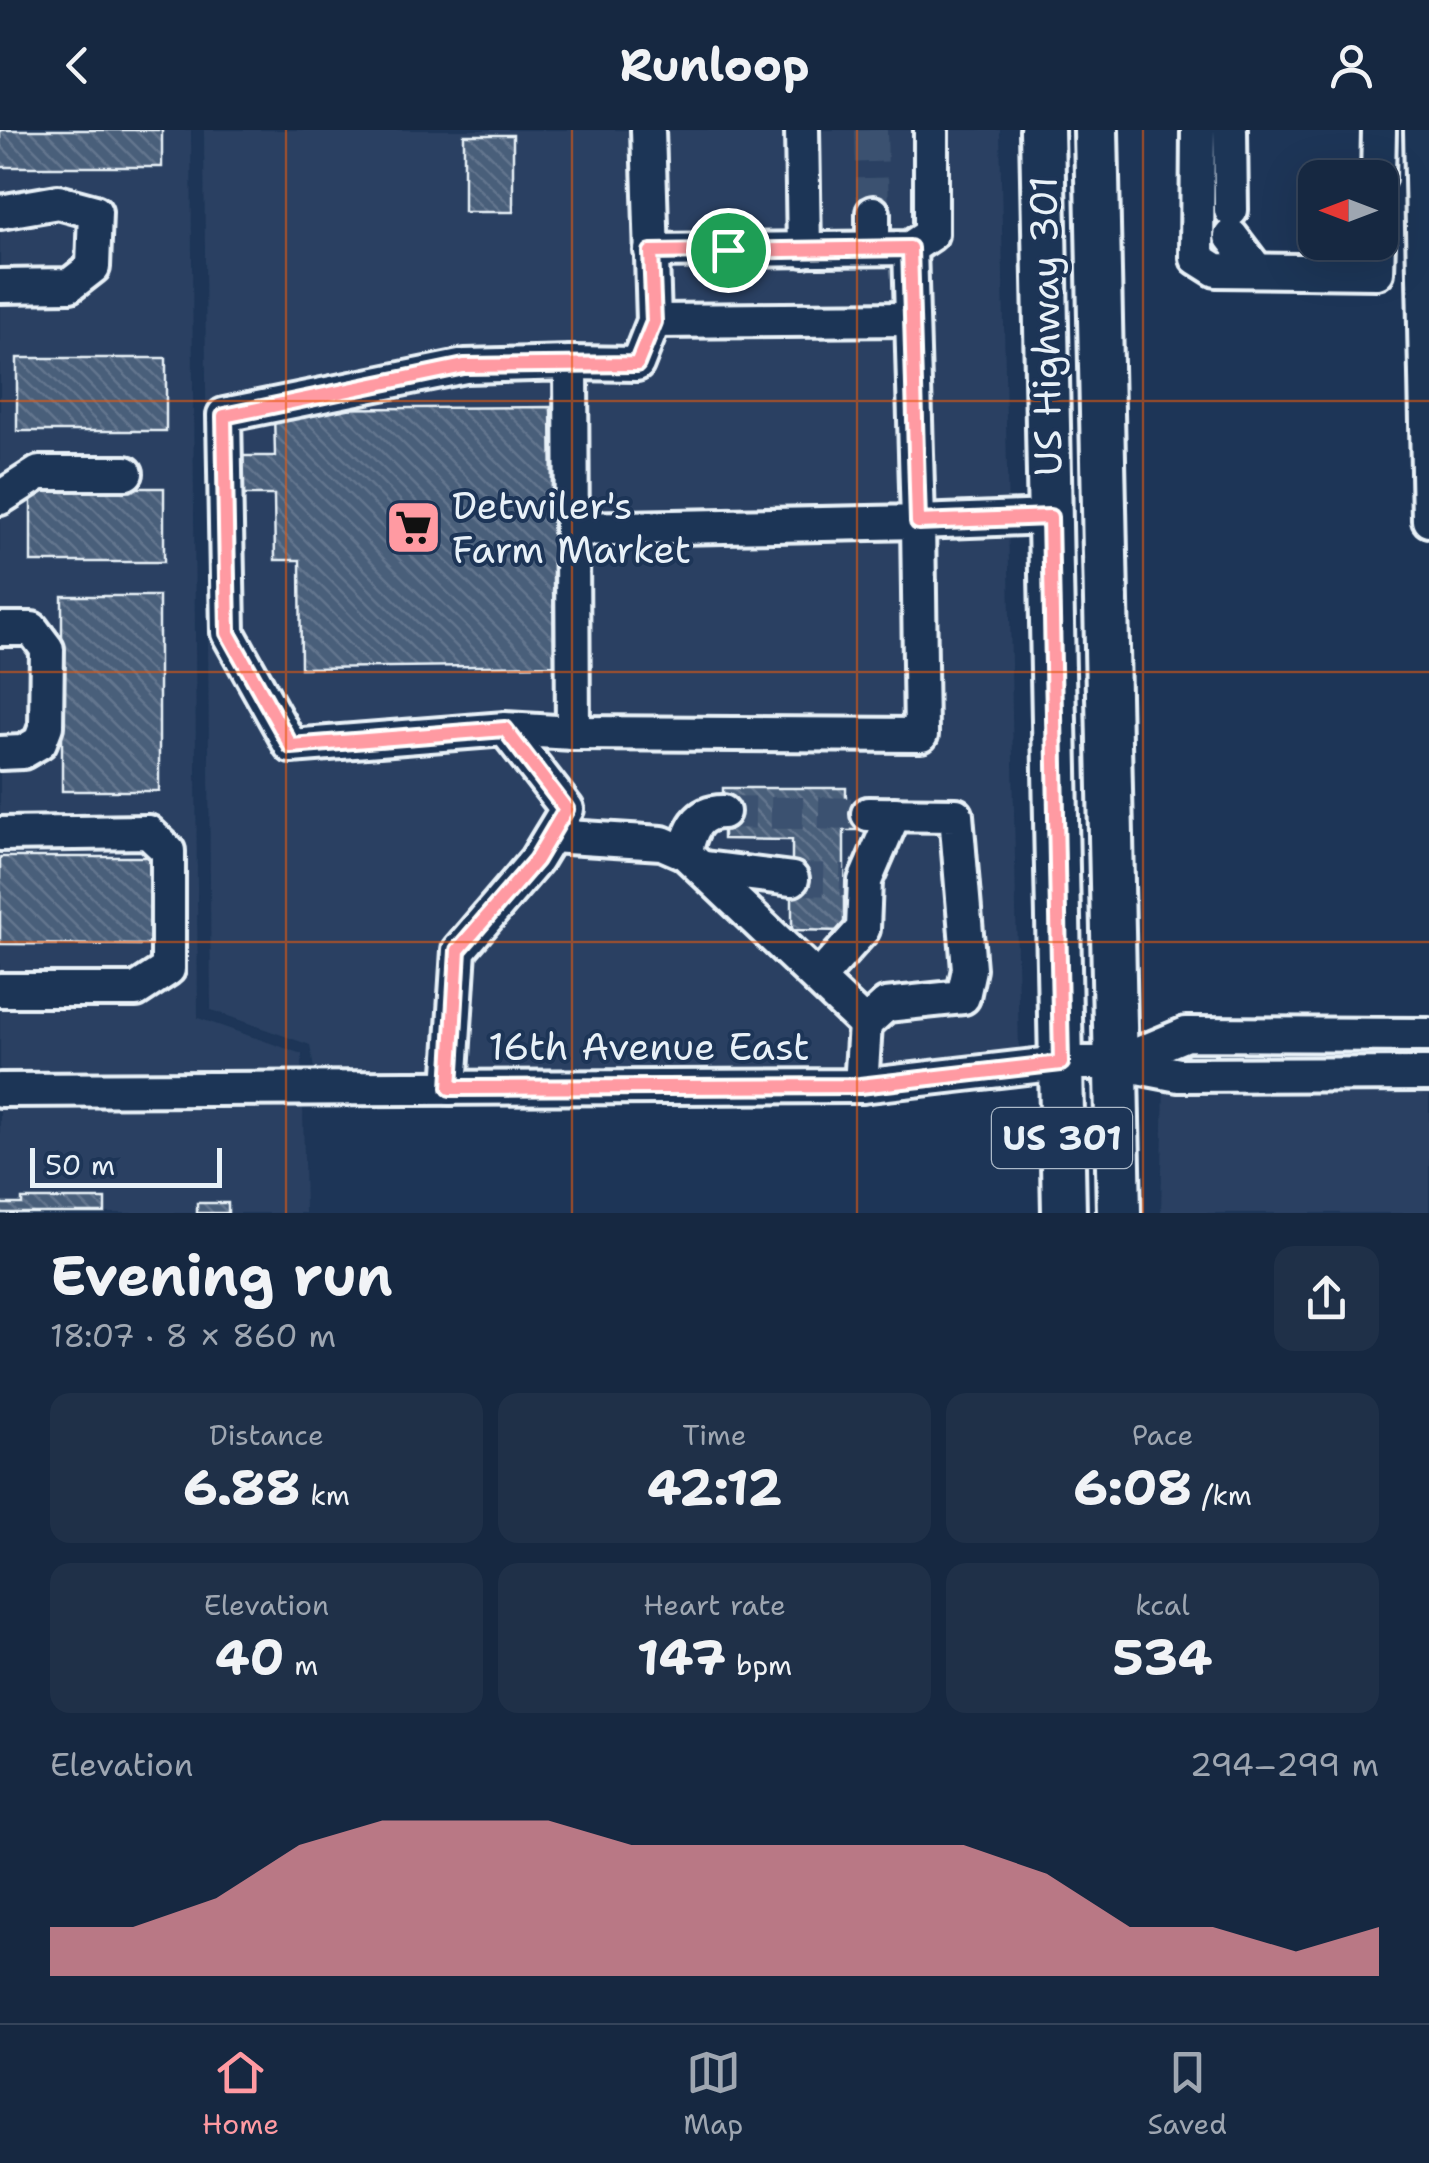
<!DOCTYPE html>
<meta charset="utf-8">
<style>
body{margin:0;font-family:"Shantell Sans",sans-serif;background:#1f3048;color:#f1f3f6;height:100vh;display:flex;flex-direction:column;font-size:38px;white-space:nowrap}
*{box-sizing:border-box;margin:0}
p{font-size:32px;color:#9ea6b1}
.icon{flex:none;width:55px;height:55px;fill:none;stroke:currentColor;stroke-width:2;stroke-linecap:round;stroke-linejoin:round}
.map{position:relative;height:1083px;overflow:hidden}
.panel{display:flex;flex-direction:column;background:#162841;flex:1}
.panel>*{flex:none}
.needle{width:65px;rotate:270deg}
.controls{position:absolute;left:1298px;top:30px;display:grid;gap:20px}
.controls a{display:grid;place-items:center;width:100px;height:100px;border-radius:20px;background:#162841;box-shadow:0 10px 40px #0002,0 0 0 2px #35445a;font-size:50px}
.scale{position:absolute;left:30px;bottom:25px;width:192px;box-sizing:border-box;padding-left:10px;border:5px solid #e8f1f8;border-top:0;font-size:28px;line-height:35px;white-space:nowrap;color:#e8f1f8;-webkit-text-stroke:8px #1d3557;paint-order:stroke}
.pin{position:absolute;display:grid;place-items:center;width:85px;height:85px;color:#fff;margin:-42px;border:5px solid #fff;border-radius:50%;box-shadow:0 2px 10px #0007}
.round{display:grid;place-items:center;flex:none;width:105px;height:105px;border-radius:20px;background:#1f3048}
.summary{display:flex;align-items:center;justify-content:space-between;height:170px;padding:0 50px}
h1{font-size:55px;font-weight:700;line-height:75px}
.figures{display:grid;grid-template-columns:repeat(3,1fr);gap:15px;height:170px;padding:10px 50px}
.figures div{display:grid;align-content:center;border-radius:20px;background:#1f3048;text-align:center}
.figures b{font-size:50px;font-weight:700}
.figures small{font-size:28px;font-weight:400}
.figures p{font-size:28px}
.chart{height:280px;padding:20px 50px}
.chart p{display:flex;justify-content:space-between}
.chart svg{width:100%;height:180px;margin-top:10px;fill:#ff9aa2;opacity:.7}
header{display:flex;justify-content:space-between;align-items:center;height:130px;padding:0 50px;background:#162841;font-size:45px;font-weight:700}
.dock{display:flex;justify-content:space-around;align-items:center;height:140px;border-top:2px solid #35445a;background:#162841;font-size:28px;color:#9ea6b1}
.dock a{display:grid;justify-items:center;gap:5px}
.dock .on{color:#ff9aa2}
.map>svg:first-child{display:block}
.built{fill:#2a4162}
.building{fill:url(#building-back-hatch);stroke:#e8f1f8;stroke-width:2.5}
.lines{fill:none;stroke-linecap:round;stroke-linejoin:round}
.minor-tunnel{stroke:#3b516f;stroke-width:32;stroke-dasharray:32 16;stroke-linecap:butt}
.minor-casing{stroke:#e8f1f8;stroke-width:40}
.major-casing{stroke:#e8f1f8;stroke-width:50}
.minor{stroke:#1d3557;stroke-width:32}
.major{stroke:#1d3557;stroke-width:42}
.route-casing{stroke:#fff;stroke-width:20}
.route{stroke:#ff9aa2;stroke-width:12}
.grid{fill:none;stroke:#e8590c;stroke-width:2.5;stroke-opacity:0.55}
.labels{text-anchor:middle;stroke-width:8;stroke-linejoin:round;paint-order:stroke}
.shield{fill:#1d3557;stroke:#abb9c8;stroke-width:2.5}
.shield-label{font-size:35px;font-weight:bold;fill:#e8f1f8}
.street-label{font-size:38px;fill:#e8f1f8;stroke:#1d3557}
.poi-label{font-size:38px;fill:#e8f1f8;stroke:#1d3557;text-anchor:start}
</style>
<header><svg class="icon" aria-label="back" viewBox="0 0 24 24"><path d="M15 5l-7 7 7 7"/></svg>Runloop<svg class="icon" aria-label="person" viewBox="0 0 24 24"><circle cx="12" cy="8" r="4"/><path d="M4 21q1-7 8-7t8 7"/></svg></header>
<div class="map">
<svg width="1429" height="1083" viewBox="0 0 1429 1083">
<defs>
<pattern id="building-back-hatch" width="6" height="6" patternUnits="userSpaceOnUse" patternTransform="scale(2.5)"><rect width="6" height="6" fill="#495e7a"/><path d="M-1 5l2 2M0 0l6 6M5-1l2 2" fill="none" stroke="#63768e"/></pattern>
</defs>
<rect width="100%" height="100%" fill="#1d3557"/>
<filter id="ink" filterUnits="userSpaceOnUse"><feTurbulence type="fractalNoise" baseFrequency=".01" numOctaves="2"/><feDisplacementMap in="SourceGraphic" scale="20" xChannelSelector="R" yChannelSelector="G"/><feConvolveMatrix kernelMatrix="1 2 1 2 8 2 1 2 1" color-interpolation-filters="sRGB"/></filter>
<g filter="url(#ink)">
<g class="built">
<path d="M0,0H191L198,888L302,924L305,1083H0Z"/>
<path d="M204,0H1000L1019,924L911,936L315,945L310,915L211,880Z"/>
<path d="M1164,955L1429,957V1083H1161Z"/>
</g>
<g class="building">
<rect x="0" y="0" width="162" height="37"/>
<rect x="464" y="5" width="49" height="77"/>
<rect x="17" y="228" width="149" height="73"/>
<path d="M551,277L554,535L301,538L300,430H275L274,365H238V326H275L274,279Z"/>
<rect x="31" y="358" width="133" height="74"/>
<rect x="62" y="466" width="97" height="195"/>
<path d="M723,658H846V675H868V700H844V801L792,800V710L723,709Z"/>
<path d="M0,727H150V815L0,814Z"/>
<path d="M22,1069H105V1083H0V1074H22Z"/>
<rect x="197" y="1073" width="31" height="10"/>
</g>
<g class="lines">
<g class="minor-tunnel">
<path d="M871,0L873,83"/>
<path d="M723,682L868,684"/>
<path d="M792,749L844,750"/>
</g>
<defs>
<g id="minor">
<path d="M802,0L804,120"/>
<path d="M1198,0L1197,128L1216,140L1377,142L1378,112"/>
<path d="M1230,0L1231,80"/>
<path d="M1421,0L1429,390"/>
<path d="M1378,48L1379,0"/>
<path d="M0,82L58,72L95,82L93,137L70,155L0,156"/>
<path d="M873,83V118"/>
<path d="M1231,106L1256,139"/>
<path d="M651,121L910,118L931,104V0"/>
<path d="M654,191L912,189"/>
<path d="M571,233L637,234L654,191L648,0"/>
<path d="M0,368L39,343H126"/>
<path d="M572,399L918,392L910,118"/>
<path d="M0,499H32L47,519L46,596L40,612L23,622L0,623"/>
<path d="M573,603L921,605L918,392L1050,387"/>
<path d="M0,704L148,702L168,721V839L136,860H0"/>
<path d="M551,706L662,713L685,723L865,894"/>
<path d="M685,723C691,700 696,682 723,682"/>
<path d="M704,738L792,749"/>
<path d="M818,849L863,799L865,751L894,684"/>
<path d="M1117,933L1186,904L1429,905"/>
<path d="M861,956L865,894L886,875L963,867L969,839L956,685L868,684"/>
<path d="M450,958L459,820L536,730L567,679L505,599L291,616L228,503L224,285L465,236L571,233L573,603L505,599"/>
<path d="M0,960L861,956L1061,933H1117L1179,945L1429,944"/>
</g>
<g id="major">
<path d="M1042,0L1064,1083"/>
<path d="M1096,0L1119,1083"/>
</g>
</defs>
<use href="#minor" class="minor-casing"/>
<use href="#major" class="major-casing"/>
<use href="#minor" class="minor"/>
<use href="#major" class="major"/>
</g>
</g>
<g class="lines" filter="url(#ink)">
<defs>
<path id="route" d="M910,118L918,392L1050,387L1061,933L860,956L450,958L458,820L536,730L566,679L505,599L291,616L228,503L224,286L464,236L637,234L654,192L651,122Z"/>
</defs>
<use href="#route" class="route-casing"/>
<use href="#route" class="route"/>
</g>
<path class="grid" d="M286,0V1083M572,0V1083M857,0V1083M1143,0V1083M0,271H1429M0,542H1429M0,812H1429"/>
<defs>
<symbol id="supermarket-square" viewBox="-11 -11 22 22"><rect x="-9" y="-9" width="18" height="18" rx="4" fill="#ff9aa2" stroke="#1d3557"/><path d="M-6-5.5h2.5l.6 2H6L4.5 2H-2.5L-4.4-4H-6ZM-1.5 3.2a1.3 1.3 0 1 0 .1 0ZM3 3.2a1.3 1.3 0 1 0 .1 0Z" fill="#111"/></symbol>
</defs>
<g fill-rule="evenodd">
<use href="#supermarket-square" x="382" y="366" width="63" height="63"/>
</g>
<g class="labels">
<rect class="shield" x="992" y="978" width="140" height="60" rx="8"/>
<g class="shield-label">
<text x="1062" y="1020">US 301</text>
</g>
<g class="street-label">
<text transform="translate(1046 196) rotate(-91)" y="13">US Highway 301</text>
<text x="649" y="930">16th Avenue East</text>
</g>
<g class="poi-label">
<text x="452" y="389">Detwiler's<tspan x="452" dy="44">Farm Market</tspan></text>
</g>
</g>
</svg>
<div class="controls">
<a><svg class="needle" viewBox="-14 -14 28 28"><path d="M0-13l5 13h-10z" fill="#e53935"/><path d="M0 13l5-13h-10z" fill="#9ea6b1"/></svg></a>
</div>
<div class="scale">50 m</div>
<div class="pin" style="left:728px;top:120px;background:#1e9e55"><svg class="icon" aria-label="arrive" viewBox="0 0 24 24"><path d="M6 21V4h12l-3 4 3 4H6"/></svg></div>
</div>
<section class="panel">
<div class="summary"><div><h1>Evening run</h1><p>18:07 · 8 × 860 m</p></div><a class="round"><svg class="icon" aria-label="share" viewBox="0 0 24 24"><path d="M12 15V3M7 8l5-5 5 5M5 13v7h14v-7"/></svg></a></div>
<div class="figures">
<div><p>Distance</p><b>6.88<small> km</small></b></div>
<div><p>Time</p><b>42:12</b></div>
<div><p>Pace</p><b>6:08<small> /km</small></b></div>
</div>
<div class="figures">
<div><p>Elevation</p><b>40<small> m</small></b></div>
<div><p>Heart rate</p><b>147<small> bpm</small></b></div>
<div><p>kcal</p><b>534</b></div>
</div>
<div class="chart"><p><span>Elevation</span>294–299 m</p>
<svg viewBox="0 0 160 44" preserveAspectRatio="none"><path d="M0 44V32L10 32L20 25L30 12L40 6L50 6L60 6L70 12L80 12L90 12L100 12L110 12L120 19L130 32L140 32L150 38L160 32V44z"/></svg>
</div>
</section>
<nav class="dock">
<a class="on"><svg class="icon" aria-label="home" viewBox="0 0 24 24"><path d="M3 11l9-7 9 7M6 9v11h12V9"/></svg>Home</a>
<a><svg class="icon" aria-label="map" viewBox="0 0 24 24"><path d="M3 6l6-2 6 2 6-2v14l-6 2-6-2-6 2zM9 4v14M15 6v14"/></svg>Map</a>
<a><svg class="icon" aria-label="saved" viewBox="0 0 24 24"><path d="M7 4h10v16l-5-4-5 4z"/></svg>Saved</a>
</nav>
